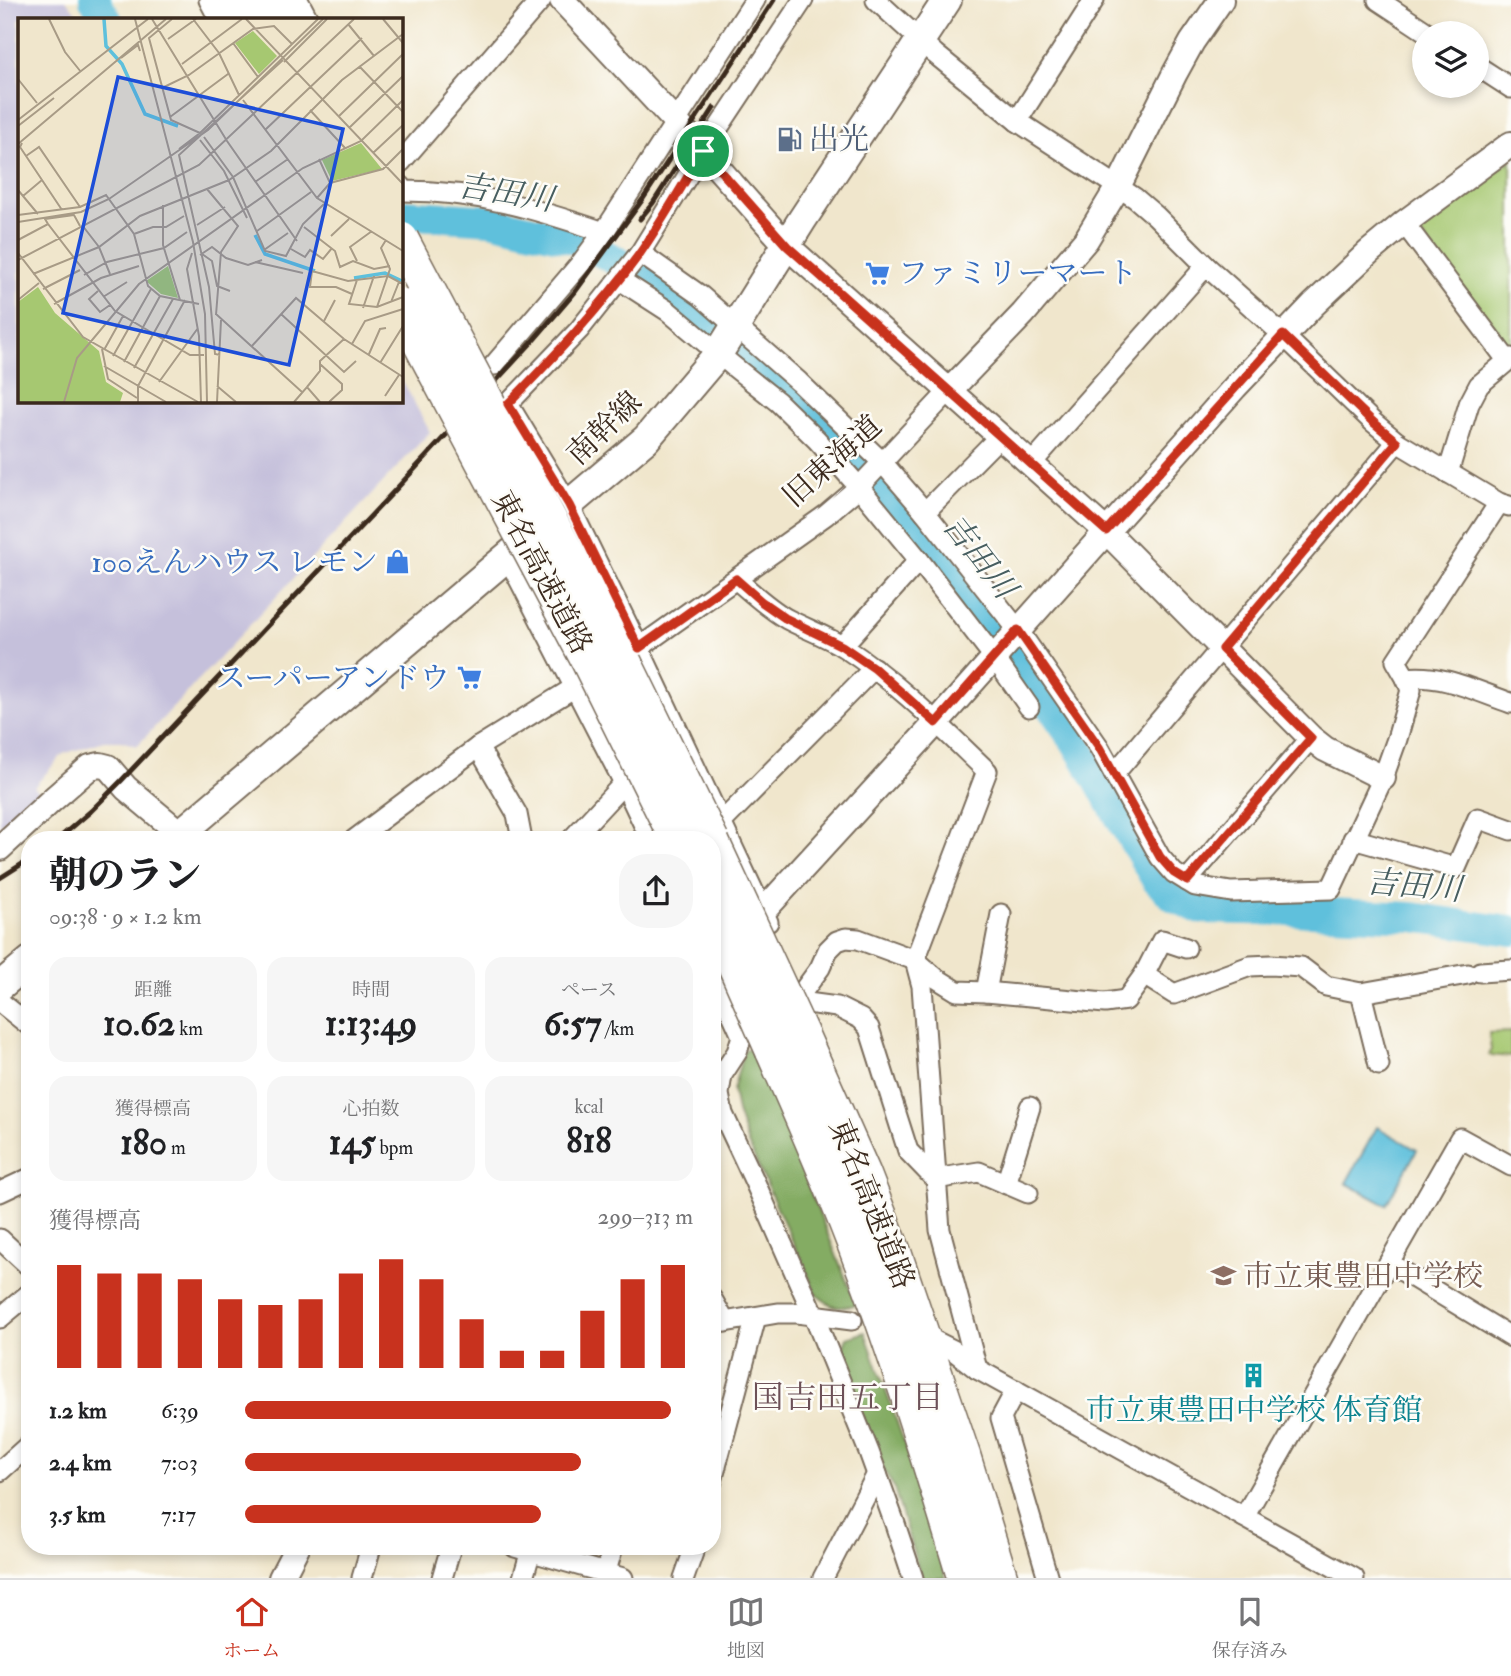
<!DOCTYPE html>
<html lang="ja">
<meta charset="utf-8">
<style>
body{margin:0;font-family:"IM FELL Double Pica","Noto Serif JP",serif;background:#f6f6f6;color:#202124;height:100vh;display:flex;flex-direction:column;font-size:26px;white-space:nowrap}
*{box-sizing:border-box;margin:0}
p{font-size:23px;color:#757577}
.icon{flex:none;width:38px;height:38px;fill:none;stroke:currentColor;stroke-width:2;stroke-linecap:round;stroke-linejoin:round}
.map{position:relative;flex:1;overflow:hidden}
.panel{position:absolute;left:21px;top:831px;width:700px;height:724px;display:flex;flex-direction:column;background:#fff;border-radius:28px;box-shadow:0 4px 10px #0003}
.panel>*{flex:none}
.controls{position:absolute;left:1412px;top:21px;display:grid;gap:14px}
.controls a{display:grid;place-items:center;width:77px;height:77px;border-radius:50%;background:#fff;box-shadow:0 4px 10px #0003;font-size:35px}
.pin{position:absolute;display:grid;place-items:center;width:60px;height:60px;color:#fff;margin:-30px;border:4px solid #fff;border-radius:50%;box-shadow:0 2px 7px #0007}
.round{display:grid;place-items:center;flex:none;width:74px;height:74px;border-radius:28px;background:#f6f6f6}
.headline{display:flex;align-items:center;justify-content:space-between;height:119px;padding:0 28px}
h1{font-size:38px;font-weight:800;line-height:52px}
.stats{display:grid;grid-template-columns:repeat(3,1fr);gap:10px;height:119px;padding:7px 28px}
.stats div{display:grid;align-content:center;border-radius:18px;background:#f6f6f6;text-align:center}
.stats b{font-size:35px;font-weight:800}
.stats small{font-size:19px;font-weight:400}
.stats p{font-size:19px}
.chart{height:196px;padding:14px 28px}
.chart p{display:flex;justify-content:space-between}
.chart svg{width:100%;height:126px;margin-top:7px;stroke:#c8321e;stroke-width:6}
ul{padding:0 28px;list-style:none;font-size:23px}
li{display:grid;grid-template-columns:112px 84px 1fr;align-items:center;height:52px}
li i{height:18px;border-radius:9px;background:#c8321e}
.tab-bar{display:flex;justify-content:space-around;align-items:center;height:98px;border-top:2px solid #e0e0e0;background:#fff;font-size:19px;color:#757577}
.tab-bar a{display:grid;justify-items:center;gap:4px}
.tab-bar .current{color:#c8321e}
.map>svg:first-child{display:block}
.industrial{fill:#c5c0db}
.green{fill:#a6c871;stroke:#707948;stroke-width:2}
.forest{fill:#84ac63;stroke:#606b40;stroke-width:2}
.water{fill:#5ec0dc;stroke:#4c757d;stroke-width:2}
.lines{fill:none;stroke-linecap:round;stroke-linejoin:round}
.river{stroke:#5ec0dc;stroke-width:30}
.minor-casing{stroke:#7a6c5b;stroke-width:23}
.tertiary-casing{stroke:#7a6c5b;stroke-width:28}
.secondary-casing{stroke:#7a6c5b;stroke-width:32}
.motorway-casing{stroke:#7a6c5b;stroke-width:38}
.minor{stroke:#fff;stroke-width:19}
.tertiary{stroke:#fff;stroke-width:24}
.secondary{stroke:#fff;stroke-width:28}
.motorway{stroke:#fff;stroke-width:35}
.rail{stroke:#3b2a1e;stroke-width:5}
.motorway-bridge-casing{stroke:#7a6c5b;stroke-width:38;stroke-linecap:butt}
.motorway-bridge{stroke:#fff;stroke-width:35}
.route-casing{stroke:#fff;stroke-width:14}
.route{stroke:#c8321e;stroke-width:9}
.labels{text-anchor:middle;stroke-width:5;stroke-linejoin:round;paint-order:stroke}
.service-label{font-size:30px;fill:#4e5e75;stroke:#fdfcf7;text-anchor:start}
.shop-label{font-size:30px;fill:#366cbe;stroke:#fdfcf7;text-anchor:end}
.street-label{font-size:30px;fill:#3b2a1e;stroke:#fdfcf7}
.education-label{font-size:30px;fill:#785e54;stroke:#fdfcf7;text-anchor:start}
.culture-label{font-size:30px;fill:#0d838f;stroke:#fdfcf7}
.water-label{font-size:32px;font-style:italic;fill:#475e60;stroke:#fdfcf7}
.neighbourhood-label{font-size:32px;fill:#6d5158;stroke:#fdfcf7}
.inset-river{fill:none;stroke:#5ec0dc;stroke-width:3.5}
.inset-road{fill:none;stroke:#a89b86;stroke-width:2}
.view{fill:#1d4ed8;fill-opacity:0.15;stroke:#1d4ed8;stroke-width:3.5}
.inset-edge{fill:none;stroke:#3b2a1e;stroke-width:3.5}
</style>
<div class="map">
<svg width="1511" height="1578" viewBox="0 0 1511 1578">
<rect width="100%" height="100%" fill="#fdfcf7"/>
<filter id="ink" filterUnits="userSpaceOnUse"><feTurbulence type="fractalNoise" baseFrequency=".0143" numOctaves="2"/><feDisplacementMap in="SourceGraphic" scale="14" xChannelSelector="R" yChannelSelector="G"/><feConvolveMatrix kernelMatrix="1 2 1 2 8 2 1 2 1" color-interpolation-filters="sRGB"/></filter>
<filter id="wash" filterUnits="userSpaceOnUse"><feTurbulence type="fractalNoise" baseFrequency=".00686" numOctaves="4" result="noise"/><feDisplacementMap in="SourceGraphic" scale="28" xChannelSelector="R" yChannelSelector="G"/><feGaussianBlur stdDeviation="1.57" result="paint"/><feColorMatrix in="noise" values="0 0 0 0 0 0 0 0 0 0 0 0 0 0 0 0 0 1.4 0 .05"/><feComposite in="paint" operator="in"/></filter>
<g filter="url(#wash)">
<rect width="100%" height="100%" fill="#f0e6cc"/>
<path class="industrial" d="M0,0H66L81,19H19V401H401V378L430,432L137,746L121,741H104L63,754L34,787L40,793L0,826Z"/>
<g class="green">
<path d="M1511,160V346L1507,345L1421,234L1420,229Z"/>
<path d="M1511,1032V1057L1489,1055L1491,1049L1489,1033Z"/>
</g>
<g class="forest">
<path d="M752,1047L856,1304C839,1311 830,1306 817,1295L748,1144L737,1112L733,1090L744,1050Z"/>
<path d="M865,1332L923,1496L946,1578H921L894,1488L883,1468L841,1366V1353L847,1338Z"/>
</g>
<path class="water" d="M1377,1127L1417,1150L1386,1205L1346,1183Z"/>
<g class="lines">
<g class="river">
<path d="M94,0L107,19"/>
<path d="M401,214L490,220L580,241L639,273L694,311L765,366L832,431L889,497L1024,668L1074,740L1156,880L1174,897L1199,909L1292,911L1412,917L1511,931"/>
</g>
</g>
</g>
<g filter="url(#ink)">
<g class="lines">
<defs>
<g id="minor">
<path d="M209,0L219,19"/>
<path d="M298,0L308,19"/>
<path d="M876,0L935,54L1017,121L1135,198L1156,216L1206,266L1283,335L1373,422L1397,442L1499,503L1509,506"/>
<path d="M1378,0L1428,33"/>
<path d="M1477,66L1511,88"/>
<path d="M1017,121L1094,0"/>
<path d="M401,162L541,0"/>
<path d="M401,186L404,191C477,191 536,209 604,232L755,0"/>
<path d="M1404,223L1507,360"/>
<path d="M640,253L701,296L799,382L882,462L925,512L1018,630L1099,747L1160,857L1174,873L1195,886L1231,892L1331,889L1383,778L1397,739L1411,690L1406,678L1396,661L1499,503"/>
<path d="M620,280L668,311L733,366L778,402L817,440L859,487L919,560L994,657L1029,707"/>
<path d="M494,365L581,263L604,232"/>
<path d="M1031,464L1206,266"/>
<path d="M1448,473L1469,404L1479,385L1511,358"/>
<path d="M925,512L1000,436"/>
<path d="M508,558L624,783L651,840"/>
<path d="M736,579C752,593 768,608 787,619C806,629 827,636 845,648C897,682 942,728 987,771L915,960L922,986L940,1230L977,1369"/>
<path d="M842,646L919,560"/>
<path d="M630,654L826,515L859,487L949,391"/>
<path d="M1406,678C1442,673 1478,692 1511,703"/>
<path d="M478,747L517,814L522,840"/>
<path d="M1114,774L1397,442"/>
<path d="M722,822L874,668"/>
<path d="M1353,839L1456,868L1478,818L1511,830"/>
<path d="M354,840L478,747L601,671"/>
<path d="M571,840L624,783"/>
<path d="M1187,881L1311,738"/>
<path d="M768,922L639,648L569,505L508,404L579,330L640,253L703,151L803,0"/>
<path d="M712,970L742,1036L737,1052L722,1075L719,1094L723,1114L754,1180L814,1316L869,1452L895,1524L913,1578"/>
<path d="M1480,972L1511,970"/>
<path d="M1144,975L1174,994L1250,966L1271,965L1301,967L1326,986L1361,993L1468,974"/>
<path d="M986,992L1001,914"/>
<path d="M1361,993L1379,1065"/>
<path d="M0,1002L30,1026"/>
<path d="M800,1002L837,1007L861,1019L869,1028L908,1151L935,1179L979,1172L1028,1193"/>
<path d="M783,1012L798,998L820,968L828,950L837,941L846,938L858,939L915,960L936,978L957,991L986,992L1105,1003L1126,1000L1144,975L1162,940L1186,948"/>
<path d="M1006,1184L1030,1107"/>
<path d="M0,1192L30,1178"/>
<path d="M0,1239L30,1267"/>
<path d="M1389,1263L1511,1337"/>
<path d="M712,1299L725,1322"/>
<path d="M0,1318L30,1293"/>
<path d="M712,1324L778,1313H797L852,1320"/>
<path d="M935,1341L953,1350L977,1369L1354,1578"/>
<path d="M1016,1390L1001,1418L1048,1578"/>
<path d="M0,1471L30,1444"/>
<path d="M712,1481L756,1317"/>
<path d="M1244,1517L1460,1138L1511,1166"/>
<path d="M515,1547L623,1578"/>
<path d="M362,1578L371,1547"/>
<path d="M442,1578L451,1547"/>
<path d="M523,1578L532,1547"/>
<path d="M604,1578L613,1547"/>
<path d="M684,1578L695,1547"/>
<path d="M823,1578L877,1474"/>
</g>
<g id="tertiary">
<path d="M562,0L703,151L787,246L1106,531L1311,738L1325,749L1383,778"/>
<path d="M949,391L1023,314L1086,240L1118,187L1175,73L1192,42L1221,0"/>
<path d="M0,848L52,800L90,767L100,765L108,767L126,788L188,840"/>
<path d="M712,967L936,723L1235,387L1313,305L1369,252L1404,223L1511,144"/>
<path d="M281,1578L297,1547"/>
</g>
<g id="secondary">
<path d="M173,840L646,439L718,354L802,220L947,0"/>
<path d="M0,986L30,961"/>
</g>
<g id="motorway">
<path d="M237,0L248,19"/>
<path d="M271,0L281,19"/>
<path d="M802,1037L863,1174L894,1254L963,1457L1000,1578"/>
<path d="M773,1050C798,1107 823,1163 846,1221C892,1337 929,1458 965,1578"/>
</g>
</defs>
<use href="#minor" class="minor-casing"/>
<use href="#tertiary" class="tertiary-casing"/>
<use href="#secondary" class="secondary-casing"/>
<use href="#motorway" class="motorway-casing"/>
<use href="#minor" class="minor"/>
<use href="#tertiary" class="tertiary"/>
<use href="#secondary" class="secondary"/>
<use href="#motorway" class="motorway"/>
<g class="rail">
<path d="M640,219L653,203L714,108"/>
<path d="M57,840L91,811L121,781L398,487L531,343L575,292L643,199L774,0"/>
<path d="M0,878L30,859"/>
</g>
<defs>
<g id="motorway-bridge">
<path d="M401,240L615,644L711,840"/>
<path d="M401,306L588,659L678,840"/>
<path d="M712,843L802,1037"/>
<path d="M712,912L773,1050"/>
</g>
</defs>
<use href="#motorway-bridge" class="motorway-bridge-casing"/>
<use href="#motorway-bridge" class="motorway-bridge"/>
</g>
</g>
<g class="lines" filter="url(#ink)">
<defs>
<path id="route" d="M703,151L787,246L1106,531L1283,335L1373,422L1397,442L1222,649L1311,738L1187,881L1174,873L1160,857L1099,747L1018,630L936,723L874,668L842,646L785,618L762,602L736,579L639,648L569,505L508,404C554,357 599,309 638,256C662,222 682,186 703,151Z"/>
</defs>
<use href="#route" class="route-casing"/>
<use href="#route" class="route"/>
</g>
<defs>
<symbol id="fuel-bare" viewBox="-9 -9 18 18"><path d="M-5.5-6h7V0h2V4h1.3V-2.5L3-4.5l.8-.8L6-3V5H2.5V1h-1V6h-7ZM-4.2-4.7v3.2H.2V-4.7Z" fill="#5c6f8a" stroke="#fdfcf7" stroke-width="2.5" paint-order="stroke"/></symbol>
<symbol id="supermarket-bare" viewBox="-9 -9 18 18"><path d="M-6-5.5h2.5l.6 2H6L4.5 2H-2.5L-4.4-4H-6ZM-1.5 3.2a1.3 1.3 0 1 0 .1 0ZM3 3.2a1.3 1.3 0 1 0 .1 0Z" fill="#3f7fe0" stroke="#fdfcf7" stroke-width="2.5" paint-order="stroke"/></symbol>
<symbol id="shop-bare" viewBox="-9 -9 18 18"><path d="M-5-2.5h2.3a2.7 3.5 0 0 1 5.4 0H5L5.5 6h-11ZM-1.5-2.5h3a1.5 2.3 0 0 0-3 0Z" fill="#3f7fe0" stroke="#fdfcf7" stroke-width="2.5" paint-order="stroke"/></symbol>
<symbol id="school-bare" viewBox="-9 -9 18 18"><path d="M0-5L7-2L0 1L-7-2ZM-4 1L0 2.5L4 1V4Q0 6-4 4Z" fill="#8d6e63" stroke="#fdfcf7" stroke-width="2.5" paint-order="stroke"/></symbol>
<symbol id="building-bare" viewBox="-9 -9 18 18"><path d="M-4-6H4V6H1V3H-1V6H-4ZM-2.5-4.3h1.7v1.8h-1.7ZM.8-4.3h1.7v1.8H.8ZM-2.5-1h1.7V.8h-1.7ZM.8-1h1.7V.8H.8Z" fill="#0f9aa8" stroke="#fdfcf7" stroke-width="2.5" paint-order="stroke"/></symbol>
</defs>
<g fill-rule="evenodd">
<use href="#fuel-bare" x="772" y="122" width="35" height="35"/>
<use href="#supermarket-bare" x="860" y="256" width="35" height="35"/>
<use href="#shop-bare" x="380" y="544" width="35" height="35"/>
<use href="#supermarket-bare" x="452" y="660" width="35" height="35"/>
<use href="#school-bare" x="1206" y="1258" width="35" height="35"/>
<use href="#building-bare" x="1236" y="1358" width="35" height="35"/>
</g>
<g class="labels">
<g class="service-label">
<text x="809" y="149">出光</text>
</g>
<g class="shop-label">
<text x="898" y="283" text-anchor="start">ファミリーマート</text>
<text x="378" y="572">100えんハウス レモン</text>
<text x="450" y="688">スーパーアンドウ</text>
</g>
<g class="street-label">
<text transform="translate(604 428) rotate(-44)" y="10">南幹線</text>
<text transform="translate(832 461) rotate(-42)" y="10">旧東海道</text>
<text transform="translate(542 572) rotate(62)" y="10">東名高速道路</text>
<text transform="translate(872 1204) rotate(68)" y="10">東名高速道路</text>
</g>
<g class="education-label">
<text x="1243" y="1286">市立東豊田中学校</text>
</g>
<g class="culture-label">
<text x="1254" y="1420">市立東豊田中学校 体育館</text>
</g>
<g class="water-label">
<text transform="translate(506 192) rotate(9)" y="11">吉田川</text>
<text transform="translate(980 556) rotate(52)" y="11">吉田川</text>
<text transform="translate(1414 885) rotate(5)" y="11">吉田川</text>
</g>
<g class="neighbourhood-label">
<text x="848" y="1408">国吉田五丁目</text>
</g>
</g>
<g transform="translate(18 18)">
<rect width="385" height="385" fill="#f0e6cc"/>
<path d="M235,13L259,38L241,56L217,25ZM343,125L364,151L314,163L304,142ZM150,248L160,280L143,276L128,263ZM20,269L37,295L81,333L88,364L105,375L102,384H0V284Z" fill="#a6c871"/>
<path class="inset-river" d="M86,1L88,28L104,46L127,96L160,108M237,217L247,236L297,253M336,260L367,255L384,263"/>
<path class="inset-road" d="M31,1L47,34L63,54M117,1L175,224L187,296L189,384M134,1L209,123L279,223M154,1L131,20L153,102L182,115L300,1M175,1L201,35L221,77M228,1L385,166M365,1L385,25M330,6L356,38M150,21L178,1M215,25L240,59M103,40L120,27L122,33M266,44L309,1M164,46L224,1M341,48L385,94M0,61L19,85M144,70L171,57L235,11L256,8L274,26M225,82L299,180L385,233M292,92L327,130M152,99L210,56M320,99L385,36M0,102L130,1M0,108L36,80M331,110L385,58M247,112L344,20M186,119L215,159L247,233L268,238L285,206L306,186M182,122L206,153L229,200M4,125L2,129L44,192M0,126L148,1M161,131L182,115M355,135L385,107M8,138L21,129L62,189M301,141L312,165M237,164L270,141M189,171L220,208L203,234L198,297M0,172L20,196M5,178L24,162M299,180L312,165L365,151L385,131M145,187V227L162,282M0,197L62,189L88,177L116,216L130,268L142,278L181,286M0,204L63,194L91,181L190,112L305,1M30,206L27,201L56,197L62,208M64,207L81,229L92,256M179,207L207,189M286,209L317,233L322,249L335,243L356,251L372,248M239,213L293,174M116,216L135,209H148L166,198M313,218L331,201M0,222L30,206L97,293L172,337H186M273,231L287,239L292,232L305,241L314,230M246,232L270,215M0,235L65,319L180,384M174,235L169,251L181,318L183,384M184,236L194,243L199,268L212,273M182,237L194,229L208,240L230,247L244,242M0,242L181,147L336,1M339,243L332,229L354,213M237,244L285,255M15,256L81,229L122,198L211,162L253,133L324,62L385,16M66,257L89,244L146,230L169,214M339,262L331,286L359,289L385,279M25,271L62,252M80,273L71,281L82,294L92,287M334,276L318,269H292L294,253L330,263L370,258L385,266M85,279L109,264M0,282L21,265M373,284L381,264M36,286L83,260L121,248M359,289L372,251L363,230L368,222M345,290L356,258M198,296L284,374M263,296L326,354L338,343M306,303L317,282M334,326L347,303L385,291M233,329L278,280L326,321L385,359M84,331L90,361L119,380M86,332L105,298M351,336L362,311L368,310M202,337L197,336L191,269L161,137L265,42M95,338L133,271M106,344L142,278M362,345L385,308M302,346L324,366V372L311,384M86,348L148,384M116,350L155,281M141,364L180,310M199,368L218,384M289,369L302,353V343L326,321M367,378L381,357M46,384L59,340L121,266L285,150L343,123L385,82M120,384V368L167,282M199,384L203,302M276,384L289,369L302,384"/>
<path class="view" d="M100,59L325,111L271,347L45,295Z"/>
<rect width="385" height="385" class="inset-edge"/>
</g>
</svg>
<div class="controls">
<a><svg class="icon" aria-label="layers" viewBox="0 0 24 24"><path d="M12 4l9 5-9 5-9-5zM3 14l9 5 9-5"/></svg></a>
</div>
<div class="pin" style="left:703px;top:151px;background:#1e9e55"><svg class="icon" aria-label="arrive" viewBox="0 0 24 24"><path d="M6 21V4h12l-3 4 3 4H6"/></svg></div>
<section class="panel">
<div class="headline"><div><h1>朝のラン</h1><p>09:38 · 9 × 1.2 km</p></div><a class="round"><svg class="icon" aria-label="share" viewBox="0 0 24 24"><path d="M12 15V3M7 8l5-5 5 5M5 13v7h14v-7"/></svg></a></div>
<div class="stats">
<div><p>距離</p><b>10.62<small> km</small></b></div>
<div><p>時間</p><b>1:13:49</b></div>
<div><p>ペース</p><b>6:57<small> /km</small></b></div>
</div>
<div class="stats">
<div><p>獲得標高</p><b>180<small> m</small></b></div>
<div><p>心拍数</p><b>145<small> bpm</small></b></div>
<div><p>kcal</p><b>818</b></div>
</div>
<div class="chart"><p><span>獲得標高</span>299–313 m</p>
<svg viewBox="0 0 160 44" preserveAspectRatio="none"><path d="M5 44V8M15 44V11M25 44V11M35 44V13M45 44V20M55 44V22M65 44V20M75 44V11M85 44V6M95 44V13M105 44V27M115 44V38M125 44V38M135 44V24M145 44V13M155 44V8"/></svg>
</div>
<ul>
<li><b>1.2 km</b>6:39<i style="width:95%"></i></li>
<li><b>2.4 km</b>7:03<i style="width:75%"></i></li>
<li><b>3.5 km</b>7:17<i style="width:66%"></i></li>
</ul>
</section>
</div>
<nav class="tab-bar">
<a class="current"><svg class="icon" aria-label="home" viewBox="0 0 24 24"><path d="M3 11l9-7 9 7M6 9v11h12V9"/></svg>ホーム</a>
<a><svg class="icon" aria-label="map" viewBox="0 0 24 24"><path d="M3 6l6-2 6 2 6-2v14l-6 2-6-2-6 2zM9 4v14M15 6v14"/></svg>地図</a>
<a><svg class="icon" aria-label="saved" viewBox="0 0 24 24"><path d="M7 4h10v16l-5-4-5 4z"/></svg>保存済み</a>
</nav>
